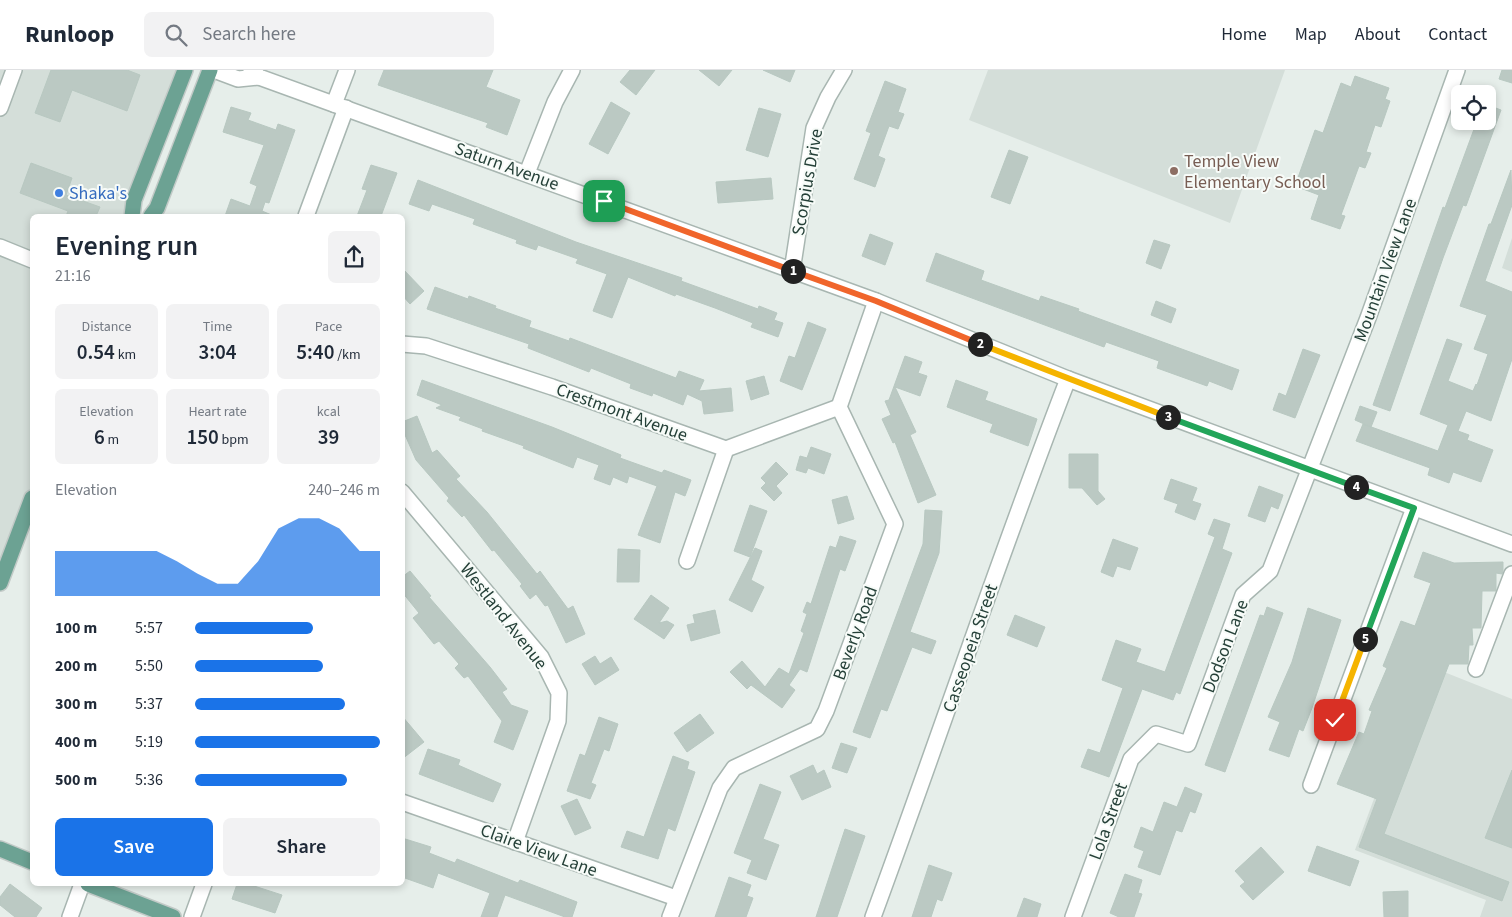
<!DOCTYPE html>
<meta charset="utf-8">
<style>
body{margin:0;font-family:"Source Sans 3",sans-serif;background:#f2f2f3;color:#1f2937;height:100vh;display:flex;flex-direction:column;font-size:19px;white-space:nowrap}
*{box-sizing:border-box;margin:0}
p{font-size:16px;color:#747a83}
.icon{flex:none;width:28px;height:28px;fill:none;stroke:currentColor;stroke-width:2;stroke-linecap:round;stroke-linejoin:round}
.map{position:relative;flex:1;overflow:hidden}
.details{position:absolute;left:30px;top:144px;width:375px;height:672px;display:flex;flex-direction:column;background:#fff;border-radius:8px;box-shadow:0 2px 8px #0003}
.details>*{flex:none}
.buttons{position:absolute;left:1451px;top:15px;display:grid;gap:10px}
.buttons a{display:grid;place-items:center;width:45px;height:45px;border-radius:8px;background:#fff;box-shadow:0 2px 8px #0003;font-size:25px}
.pin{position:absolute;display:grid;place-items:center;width:42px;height:42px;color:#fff;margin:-21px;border-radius:10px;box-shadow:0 2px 8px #0006}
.km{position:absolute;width:25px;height:25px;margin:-12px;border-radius:50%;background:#222;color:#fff;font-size:14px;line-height:25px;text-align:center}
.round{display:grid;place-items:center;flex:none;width:52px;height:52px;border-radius:8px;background:#f2f2f3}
.headline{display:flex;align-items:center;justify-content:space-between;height:85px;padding:0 25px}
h1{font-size:28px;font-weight:600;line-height:38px}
.figures{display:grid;grid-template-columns:repeat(3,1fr);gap:8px;height:85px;padding:5px 25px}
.figures div{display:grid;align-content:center;border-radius:8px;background:#f2f2f3;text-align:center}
.figures b{font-size:21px;font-weight:600}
.figures small{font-size:14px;font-weight:400}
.figures p{font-size:14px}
.chart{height:140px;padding:10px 25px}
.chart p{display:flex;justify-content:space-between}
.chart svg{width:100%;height:90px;margin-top:5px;fill:#1a73e8;opacity:.7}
.button{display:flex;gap:10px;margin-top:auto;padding:10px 25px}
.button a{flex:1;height:58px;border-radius:8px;background:#1a73e8;color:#fff;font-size:20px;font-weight:600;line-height:58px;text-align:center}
.button a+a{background:#f2f2f3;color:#1f2937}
ul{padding:0 25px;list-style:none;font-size:16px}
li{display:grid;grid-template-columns:80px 60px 1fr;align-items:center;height:38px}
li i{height:12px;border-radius:6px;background:#1a73e8}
header{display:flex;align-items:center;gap:30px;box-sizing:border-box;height:70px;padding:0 25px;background:#fff;border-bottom:1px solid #e0e1e3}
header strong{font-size:24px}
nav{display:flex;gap:28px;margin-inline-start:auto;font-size:18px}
.search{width:350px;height:45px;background:#f2f2f3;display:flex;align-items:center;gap:12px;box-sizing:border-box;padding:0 18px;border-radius:8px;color:#747a83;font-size:19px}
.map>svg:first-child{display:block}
.built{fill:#d4ded9}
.building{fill:#bbc9c3;stroke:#b8c8c1}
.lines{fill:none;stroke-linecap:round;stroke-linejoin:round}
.minor-casing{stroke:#a8b6b1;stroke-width:18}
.major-casing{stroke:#c2cac7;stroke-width:18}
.minor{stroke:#fff;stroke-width:15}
.major{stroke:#6ca293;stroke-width:15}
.split-1-casing{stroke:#fff;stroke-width:10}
.split-2-casing{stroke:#fff;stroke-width:10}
.split-3-casing{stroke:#fff;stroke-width:10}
.split-4-casing{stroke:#fff;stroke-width:10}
.split-5-casing{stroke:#fff;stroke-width:10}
.split-6-casing{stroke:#fff;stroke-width:10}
.split-1{stroke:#f0652b;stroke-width:6}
.split-2{stroke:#f0652b;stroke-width:6}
.split-3{stroke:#f5b400;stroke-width:6}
.split-4{stroke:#22a559;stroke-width:6}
.split-5{stroke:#22a559;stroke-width:6}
.split-6{stroke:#f5b400;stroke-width:6}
.education-dot{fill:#8d6e63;stroke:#f7fbf8;stroke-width:2}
.shop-dot{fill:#3f7fe0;stroke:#f7fbf8;stroke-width:2}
.labels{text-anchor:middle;stroke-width:4;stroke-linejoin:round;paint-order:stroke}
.education-label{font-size:18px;fill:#785e54;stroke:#f7fbf8;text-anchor:start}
.street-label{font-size:18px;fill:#254038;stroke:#f7fbf8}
.shop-label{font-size:18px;fill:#366cbe;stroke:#f7fbf8;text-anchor:start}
</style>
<header>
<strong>Runloop</strong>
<div class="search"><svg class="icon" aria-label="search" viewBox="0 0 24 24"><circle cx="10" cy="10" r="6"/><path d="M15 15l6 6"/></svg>Search here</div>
<nav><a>Home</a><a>Map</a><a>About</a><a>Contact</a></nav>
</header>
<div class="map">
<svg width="1512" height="847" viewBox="0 0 1512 847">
<rect width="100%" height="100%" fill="#e6eeea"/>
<g class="built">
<path d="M0,0H185L132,146H32V428L0,513Z"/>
<path d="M988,0H1285L1230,153L969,50Z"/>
<path d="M1512,168V202L1502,198Z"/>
<path d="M1424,594L1512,629V847H1480L1486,830L1355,780Z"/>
</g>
<g class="building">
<path d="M51,0H127L140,5L127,41L72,20L60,52L35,43Z"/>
<path d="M384,0H493L486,17L520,30L507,65L486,57L488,53L378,15Z"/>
<path d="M630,0H655L636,25L620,12Z"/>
<path d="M699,0H732L719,16Z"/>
<path d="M763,0H795L790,12Z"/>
<path d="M1502,0H1512V13L1499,9Z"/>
<path d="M1355,6L1389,18L1385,29L1390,31L1381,57L1375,55L1366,82L1371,83L1365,98L1359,96L1341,145L1345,146L1340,159L1311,149L1319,125L1295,116L1315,60L1323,63L1341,13L1351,17Z"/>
<path d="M885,11L906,19L898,42L904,44L898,59L889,56L878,86L885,89L875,117L854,109L871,63L866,61Z"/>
<path d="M611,32L630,43L608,84L589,74Z"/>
<path d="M1488,35L1501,40L1466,136L1463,135L1443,188L1390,341L1373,335L1443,137L1445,138L1477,51H1488Z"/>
<path d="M231,37L251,43L248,50L276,60L278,54L295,60L269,133L265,132L262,141L274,146H225L231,129L250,136L257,116L250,113L264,75L223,62Z"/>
<path d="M759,38L781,44L768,87L746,80Z"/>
<path d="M1009,80L1028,87L1010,134L991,127Z"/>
<path d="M31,93L72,108L66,125L100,137L96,146H66L68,141L20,123Z"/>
<path d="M371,95L397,103L381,146H357L367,120L362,119Z"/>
<path d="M1511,100L1512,135L1485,211L1512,222V289L1491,351L1466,341L1458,361L1469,365L1467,370L1493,380L1481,412L1453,402L1449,413L1428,405L1430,398L1356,371L1363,354L1438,381L1448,355L1420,344L1447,269L1462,274L1448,311L1473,321L1476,314L1477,315L1488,284L1474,279L1487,245L1460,236L1489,154H1491Z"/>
<path d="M771,108L773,129L718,133L716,112Z"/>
<path d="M418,110L576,172L682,208L681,211L758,239L759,236L777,243L774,250L783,253L778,267L751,257L753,253L715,238L676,224L675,226L628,207L612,248L593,241L607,204L576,193L578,189L538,175L536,180L516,173L517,170L473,154L475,149L432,134L429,141L409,134Z"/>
<path d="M870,164L893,173L885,195L862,186Z"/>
<path d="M1154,170L1170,175L1161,199L1146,193Z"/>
<path d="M936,183L984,201L981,210L1039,231L1041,226L1079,239L1078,241L1239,300L1232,320L1209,311L1207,316L1157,298L1159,291L1106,272L1104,277L926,211Z"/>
<path d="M402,198L424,221L410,234L402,225Z"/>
<path d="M435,217L468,229L469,226L496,236L495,238L531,251L529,257L569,271L570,268L676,308L679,301L704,310L699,321L731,318L733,341L704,344L702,331L687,324L683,335L653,323L652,326L630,318L631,314L591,298L589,302L528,278L529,274L427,239Z"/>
<path d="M1156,231L1176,239L1171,253L1151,245Z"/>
<path d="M808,252L826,259L802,320L780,311L789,286L795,288Z"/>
<path d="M1303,279L1320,285L1295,348L1273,340L1279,323L1286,326Z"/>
<path d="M905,286L922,292L918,303L927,306L920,326L895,317L916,362L910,365L936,425L918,433L895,372L893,373L882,349L891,345L885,331L889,330Z"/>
<path d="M764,306L769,324L751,330L746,311Z"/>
<path d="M422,310L552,357L621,385L620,388L662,403L664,400L691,410L685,426L675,422L660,473L638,465L657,416L629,406L627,413L613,407L610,415L594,409L599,395L577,387L573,398L523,378L524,376L482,361L483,359L459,350L461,347L436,338L442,335L417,325Z"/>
<path d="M956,310L988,322L985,330L1037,349L1028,376L990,362L993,354L947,337Z"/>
<path d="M1360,336L1377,342L1371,357L1355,350Z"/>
<path d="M417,346L432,383L437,380L460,406L456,409L487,442L537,504L540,501L568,539L573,536L585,564L566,573L548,535L545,536L536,524L530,529L520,516L522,514L494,480L492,481L464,445L462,447L447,431L449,428L416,390L402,358V352Z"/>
<path d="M811,377L831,384L824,404L808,398L806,403L796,400L800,386L807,388Z"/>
<path d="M1069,384H1098V421L1105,429L1097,435L1082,418H1069Z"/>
<path d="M776,392L788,404L776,416L782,423L774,431L761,418L766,413L761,408Z"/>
<path d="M1171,409L1197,418L1192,431L1201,434L1195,450L1175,442L1178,434L1164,429Z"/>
<path d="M1259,416L1283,425L1278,439L1271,436L1265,452L1248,446Z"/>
<path d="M847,426L854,449L838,454L832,430Z"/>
<path d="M750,435L767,441L750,487L734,481Z"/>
<path d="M925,440L942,441L939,483L910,562L936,571L931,584L912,577L887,641L881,639L870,668L853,662L923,474Z"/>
<path d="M1214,449L1230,454L1222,479L1232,483L1180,624L1176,622L1173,630L1142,619L1109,707L1081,697L1088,679L1100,683L1123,618L1102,610L1116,570L1141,579L1136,592L1165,602L1215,467L1208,464Z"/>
<path d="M840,466L856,471L845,501L840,499L807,602L800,599L789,615L795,620L782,638L751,615L747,619L730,602L742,591L765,617L779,598L789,604L804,563L801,561L807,544L803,542L807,532L811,534L830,476L836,478Z"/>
<path d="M1113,469L1138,478L1130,500L1117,496L1113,507L1101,502Z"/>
<path d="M755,478L762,481L751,510L764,517L752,542L729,530Z"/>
<path d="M618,479L640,480L639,512H617Z"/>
<path d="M1423,482L1454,493L1503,492V501L1502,504L1496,503V521H1482L1481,558H1472L1473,575H1469L1468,594H1449L1384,764L1509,812L1502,831L1359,777L1377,729L1337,714L1359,662L1364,664L1372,641L1369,640L1387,598L1383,596L1401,551L1415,556L1431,513L1414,507Z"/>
<path d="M410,501L431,526L429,527L490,597L507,619L502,622L511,635L528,641L513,680L494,672L502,651L468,606L464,608L455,598L459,594L439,571L434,574L413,548L419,543L402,522V507Z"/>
<path d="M651,525L669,538L659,553L667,551L674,555L664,569L634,549Z"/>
<path d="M1267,537L1283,543L1225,702L1205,695L1255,559L1260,545L1264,546Z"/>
<path d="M1308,538L1341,550L1312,638L1303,661L1299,659L1289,687L1269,680L1280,652L1268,647L1292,592Z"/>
<path d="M715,540L720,563L691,571L687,555L695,553L693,545Z"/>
<path d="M1015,545L1045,557L1037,577L1007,565Z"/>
<path d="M595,586L600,594L611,587L619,600L595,615L582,594Z"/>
<path d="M700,644L714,663L687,682L674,663Z"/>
<path d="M402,646L424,672L402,689Z"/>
<path d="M599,647L618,654L609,681L604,679L591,713L596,715L590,729L567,721L580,684L585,686Z"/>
<path d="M841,673L857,678L847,703L832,698Z"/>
<path d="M428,679L460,690L458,695L501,714L493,732L419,704Z"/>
<path d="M673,686L689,692L687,699L695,702L675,761L668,758L658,789L621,777L627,761L644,767Z"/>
<path d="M813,695L817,704L824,700L831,717L802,730L790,706Z"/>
<path d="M1512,700V778L1485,768Z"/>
<path d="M760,714L781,722L763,769L779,775L766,810L747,803L752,790L734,783Z"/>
<path d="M1185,717L1202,724L1195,743L1190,741L1182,762L1176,760L1160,805L1138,797L1144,781L1134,777L1141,757L1153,762L1164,732L1177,737Z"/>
<path d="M577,729L591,758L575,765L561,736Z"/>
<path d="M845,759L865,766L837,847H816Z"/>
<path d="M402,768L431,777L429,783L455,793L457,789L518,813L520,810L577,832L572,847H565L505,825L497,847H481L490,823L438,803L433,818L402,807Z"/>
<path d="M1317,776L1359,791L1350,816L1308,801Z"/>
<path d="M1261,777L1284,802L1253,830L1240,816L1245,812L1235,801Z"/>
<path d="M929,795L952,803L942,831L937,829L931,847H912Z"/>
<path d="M1125,804L1142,810L1138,823L1142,824L1134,847H1119L1110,843Z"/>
<path d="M729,807L751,815L747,826L753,828L746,847H715Z"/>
<path d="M10,814L42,838L36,847H15L0,835V827Z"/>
<path d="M237,814H248L282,825L275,843L232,829Z"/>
<path d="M1408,821V847H1384L1383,822Z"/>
<path d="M1024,828L1041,834L1037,847H1017Z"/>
</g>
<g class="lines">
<defs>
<g id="minor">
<path d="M214,0L238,9L259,7"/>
<path d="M251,0L259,7L876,231L1068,309L1512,474"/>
<path d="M334,34L347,0"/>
<path d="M0,38L14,0"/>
<path d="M527,103L555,32L572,0"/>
<path d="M306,146L346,38"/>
<path d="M0,177L32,190"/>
<path d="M792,201L814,58L828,27L844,0"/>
<path d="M402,274L426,276L552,317L726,379L839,337"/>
<path d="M402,422L541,587L559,623L558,651L515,772"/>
<path d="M687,491L726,379"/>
<path d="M1476,599L1512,504"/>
<path d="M1311,715L1414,438"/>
<path d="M402,732L676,828"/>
<path d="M70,847L82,814"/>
<path d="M192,847L204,814"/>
<path d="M670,847L720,718L734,698L817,659L826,641L895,454L839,337L876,231"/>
<path d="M873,847C939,668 999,487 1068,309"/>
<path d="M1073,847L1131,689L1156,664L1188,674L1243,525L1270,501L1368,248L1457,0"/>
</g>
<g id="major">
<path d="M132,146L134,130L185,0"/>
<path d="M151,146L157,138L210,0"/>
<path d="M0,513L32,428"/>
<path d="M0,779L32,792"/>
<path d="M88,814L173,847"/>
</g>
</defs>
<use href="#minor" class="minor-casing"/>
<use href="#major" class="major-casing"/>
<use href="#minor" class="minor"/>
<use href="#major" class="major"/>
</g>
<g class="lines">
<defs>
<path id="split-1" d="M604,131L793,201"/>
<path id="split-2" d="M793,201L876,231L980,274"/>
<path id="split-3" d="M980,274L1168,347"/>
<path id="split-4" d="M1168,347L1356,417"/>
<path id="split-5" d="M1356,417L1414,438L1365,569"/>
<path id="split-6" d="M1335,650L1365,569"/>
</defs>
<use href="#split-1" class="split-1-casing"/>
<use href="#split-2" class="split-2-casing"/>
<use href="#split-3" class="split-3-casing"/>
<use href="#split-4" class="split-4-casing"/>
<use href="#split-5" class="split-5-casing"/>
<use href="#split-6" class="split-6-casing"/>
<use href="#split-1" class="split-1"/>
<use href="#split-2" class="split-2"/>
<use href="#split-3" class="split-3"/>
<use href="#split-4" class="split-4"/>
<use href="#split-5" class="split-5"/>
<use href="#split-6" class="split-6"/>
</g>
<circle class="education-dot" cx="1174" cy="101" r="5"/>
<circle class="shop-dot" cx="59" cy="123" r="5"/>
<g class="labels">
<g class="education-label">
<text x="1184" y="97">Temple View<tspan x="1184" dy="21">Elementary School</tspan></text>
</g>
<g class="street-label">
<text transform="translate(507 96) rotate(20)" y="6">Saturn Avenue</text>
<text transform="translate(807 112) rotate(-80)" y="6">Scorpius Drive</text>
<text transform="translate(1385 200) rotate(-70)" y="6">Mountain View Lane</text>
<text transform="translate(622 342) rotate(20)" y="6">Crestmont Avenue</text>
<text transform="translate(504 546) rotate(52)" y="6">Westland Avenue</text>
<text transform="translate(855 563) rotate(-70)" y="6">Beverly Road</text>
<text transform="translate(1225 576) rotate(-69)" y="6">Dodson Lane</text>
<text transform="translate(970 578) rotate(-71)" y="6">Casseopeia Street</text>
<text transform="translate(1108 751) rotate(-70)" y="6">Lola Street</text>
<text transform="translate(539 780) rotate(20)" y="6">Claire View Lane</text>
</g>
<g class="shop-label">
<text x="69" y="129">Shaka's</text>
</g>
</g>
</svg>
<div class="buttons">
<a><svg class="icon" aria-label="locate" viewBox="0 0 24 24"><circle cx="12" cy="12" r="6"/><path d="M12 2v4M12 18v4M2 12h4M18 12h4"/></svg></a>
</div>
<div class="pin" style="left:604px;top:131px;background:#1e9e55"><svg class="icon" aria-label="arrive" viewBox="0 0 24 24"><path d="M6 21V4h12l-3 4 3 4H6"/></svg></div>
<div class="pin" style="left:1335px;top:650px;background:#d93025"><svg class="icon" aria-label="check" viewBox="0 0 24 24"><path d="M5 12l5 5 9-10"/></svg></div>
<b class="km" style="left:793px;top:201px">1</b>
<b class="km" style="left:980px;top:274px">2</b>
<b class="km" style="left:1168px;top:347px">3</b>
<b class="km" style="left:1356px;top:417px">4</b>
<b class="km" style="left:1365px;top:569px">5</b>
<section class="details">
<div class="headline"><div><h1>Evening run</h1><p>21:16</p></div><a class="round"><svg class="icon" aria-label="share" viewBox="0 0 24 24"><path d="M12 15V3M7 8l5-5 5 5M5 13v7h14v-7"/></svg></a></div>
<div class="figures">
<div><p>Distance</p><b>0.54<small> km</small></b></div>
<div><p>Time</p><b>3:04</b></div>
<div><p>Pace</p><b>5:40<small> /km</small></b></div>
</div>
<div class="figures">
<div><p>Elevation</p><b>6<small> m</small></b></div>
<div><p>Heart rate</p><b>150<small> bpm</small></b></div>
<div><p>kcal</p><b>39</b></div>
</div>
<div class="chart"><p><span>Elevation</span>240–246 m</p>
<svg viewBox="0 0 160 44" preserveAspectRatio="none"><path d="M0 44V22L10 22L20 22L30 22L40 22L50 22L60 27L70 33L80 38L90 38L100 27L110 11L120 6L130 6L140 11L150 22L160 22V44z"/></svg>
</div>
<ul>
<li><b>100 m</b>5:57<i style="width:64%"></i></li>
<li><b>200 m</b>5:50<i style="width:69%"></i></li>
<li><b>300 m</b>5:37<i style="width:81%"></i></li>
<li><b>400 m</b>5:19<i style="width:100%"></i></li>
<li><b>500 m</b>5:36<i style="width:82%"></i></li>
</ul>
<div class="button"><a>Save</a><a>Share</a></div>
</section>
</div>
